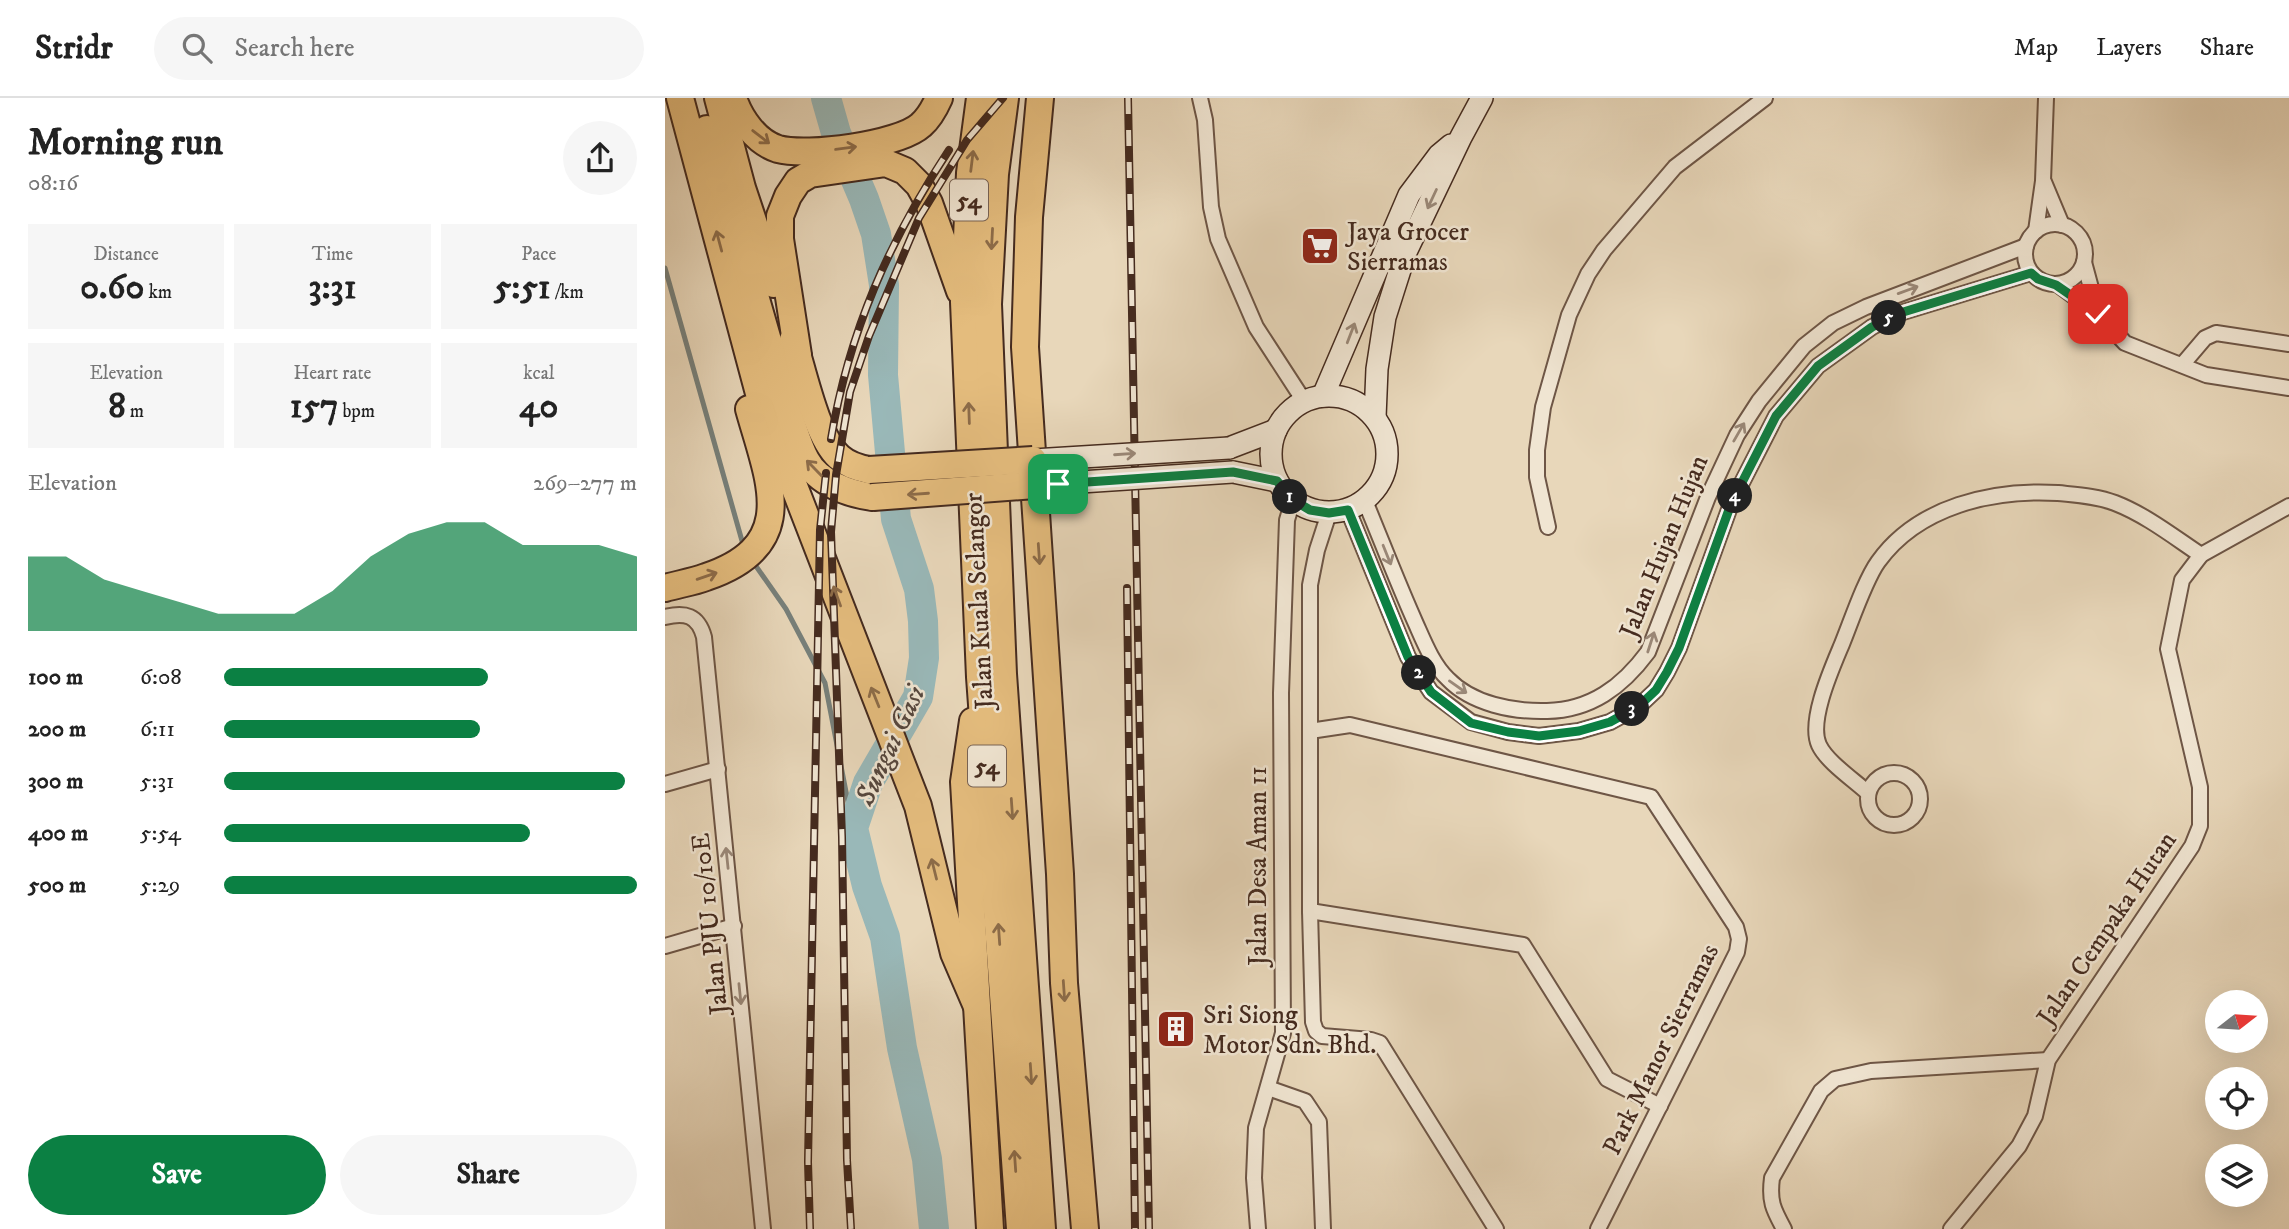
<!DOCTYPE html>
<meta charset="utf-8">
<style>
body{margin:0;font-family:"IM FELL DW Pica",serif;background:#f6f6f6;color:#222;height:100vh;display:flex;flex-direction:column;font-size:26px;white-space:nowrap}
*{box-sizing:border-box;margin:0}
p{font-size:23px;color:#767676}
.icon{flex:none;width:38px;height:38px;fill:none;stroke:currentColor;stroke-width:2;stroke-linecap:round;stroke-linejoin:round}
.map{position:relative;flex:1;overflow:hidden}
.details{display:flex;flex-direction:column;background:#fff;width:665px}
.details>*{flex:none}
.needle{width:46px;rotate:73deg}
.controls{position:absolute;left:1540px;top:892px;display:grid;gap:14px}
.controls a{display:grid;place-items:center;width:63px;height:63px;border-radius:50%;background:#fff;box-shadow:0 7px 28px #0002;font-size:35px}
.pin{position:absolute;display:grid;place-items:center;width:60px;height:60px;color:#fff;margin:-30px;border-radius:14px;box-shadow:0 4px 10px #0006}
.km{position:absolute;width:35px;height:35px;margin:-18px;border-radius:50%;background:#222;color:#fff;font-size:19px;line-height:35px;text-align:center}
.round{display:grid;place-items:center;flex:none;width:74px;height:74px;border-radius:37px;background:#f6f6f6}
.overview{display:flex;align-items:center;justify-content:space-between;height:119px;padding:0 28px}
h1{font-size:38px;font-weight:800;line-height:52px}
.figures{display:grid;grid-template-columns:repeat(3,1fr);gap:10px;height:119px;padding:7px 28px}
.figures div{display:grid;align-content:center;border-radius:0px;background:#f6f6f6;text-align:center}
.figures b{font-size:35px;font-weight:800}
.figures small{font-size:19px;font-weight:400}
.figures p{font-size:19px}
.chart{height:196px;padding:14px 28px}
.chart p{display:flex;justify-content:space-between}
.chart svg{width:100%;height:126px;margin-top:7px;fill:#0b8043;opacity:.7}
.cta{display:flex;gap:14px;margin-top:auto;padding:14px 28px}
.cta a{flex:1;height:80px;border-radius:42px;background:#0b8043;color:#fff;font-size:28px;font-weight:800;line-height:80px;text-align:center}
.cta a+a{background:#f6f6f6;color:#222}
ul{padding:0 28px;list-style:none;font-size:23px}
li{display:grid;grid-template-columns:112px 84px 1fr;align-items:center;height:52px}
li i{height:18px;border-radius:9px;background:#0b8043}
header{display:flex;align-items:center;gap:42px;box-sizing:border-box;height:98px;padding:0 35px;background:#fff;border-bottom:2px solid #e0e0e0}
header strong{font-size:33px}
nav{display:flex;gap:38px;margin-inline-start:auto;font-size:24px}
.search{width:490px;height:63px;background:#f6f6f6;display:flex;align-items:center;gap:18px;box-sizing:border-box;padding:0 24px;border-radius:38px;color:#767676;font-size:26px}
main{display:flex;flex:1;min-height:0}
.map>svg:first-child{display:block}
.lines{fill:none;stroke-linecap:round;stroke-linejoin:round}
.stream{stroke:#77807b;stroke-width:5}
.river{stroke:#99b8b8;stroke-width:30}
.street-casing{stroke:#6e5646;stroke-width:18}
.secondary-casing{stroke:#452b1f;stroke-width:24}
.highway-casing{stroke:#452b1f;stroke-width:30}
.street{stroke:#f0e5d2;stroke-width:14}
.secondary{stroke:#f0e5d2;stroke-width:21}
.highway{stroke:#e4bc7d;stroke-width:26}
.rail-casing{stroke:#452b1f;stroke-width:8}
.rail{stroke:#f0e5d2;stroke-width:5;stroke-dasharray:16;stroke-linecap:butt}
.secondary-bridge-casing{stroke:#452b1f;stroke-width:24;stroke-linecap:butt}
.highway-bridge-casing{stroke:#452b1f;stroke-width:30;stroke-linecap:butt}
.secondary-bridge{stroke:#f0e5d2;stroke-width:21}
.highway-bridge{stroke:#e4bc7d;stroke-width:26}
.oneway{stroke:#8d6c49}
.oneway2{stroke:#9a8878}
.route-casing{stroke:#fff;stroke-width:14}
.route{stroke:#0b8043;stroke-width:9}
.labels{text-anchor:middle;stroke-width:5;stroke-linejoin:round;paint-order:stroke}
.shield{fill:#f0e5d2;stroke:#786355;stroke-width:2}
.shield-label{font-size:24px;font-weight:bold;fill:#452b1f}
.poi-label{font-size:26px;fill:#452b1f;stroke:#f0e5d2;text-anchor:start}
.street-label{font-size:26px;fill:#452b1f;stroke:#f0e5d2}
.water-label{font-size:28px;font-style:italic;fill:#56473e;stroke:#f0e5d2}
</style>
<header>
<strong>Stridr</strong>
<div class="search"><svg class="icon" aria-label="search" viewBox="0 0 24 24"><circle cx="10" cy="10" r="6"/><path d="M15 15l6 6"/></svg>Search here</div>
<nav><a>Map</a><a>Layers</a><a>Share</a></nav>
</header>
<main>
<section class="details">
<div class="overview"><div><h1>Morning run</h1><p>08:16</p></div><a class="round"><svg class="icon" aria-label="share" viewBox="0 0 24 24"><path d="M12 15V3M7 8l5-5 5 5M5 13v7h14v-7"/></svg></a></div>
<div class="figures">
<div><p>Distance</p><b>0.60<small> km</small></b></div>
<div><p>Time</p><b>3:31</b></div>
<div><p>Pace</p><b>5:51<small> /km</small></b></div>
</div>
<div class="figures">
<div><p>Elevation</p><b>8<small> m</small></b></div>
<div><p>Heart rate</p><b>157<small> bpm</small></b></div>
<div><p>kcal</p><b>40</b></div>
</div>
<div class="chart"><p><span>Elevation</span>269–277 m</p>
<svg viewBox="0 0 160 44" preserveAspectRatio="none"><path d="M0 44V18L10 18L20 26L30 30L40 34L50 38L60 38L70 38L80 30L90 18L100 10L110 6L120 6L130 14L140 14L150 14L160 18V44z"/></svg>
</div>
<ul>
<li><b>100 m</b>6:08<i style="width:64%"></i></li>
<li><b>200 m</b>6:11<i style="width:62%"></i></li>
<li><b>300 m</b>5:31<i style="width:97%"></i></li>
<li><b>400 m</b>5:54<i style="width:74%"></i></li>
<li><b>500 m</b>5:29<i style="width:100%"></i></li>
</ul>
<div class="cta"><a>Save</a><a>Share</a></div>
</section>
<div class="map">
<svg width="1624" height="1131" viewBox="0 0 1624 1131">
<rect width="100%" height="100%" fill="#e8d7ba"/>
<filter id="stains"><feTurbulence type="fractalNoise" baseFrequency=".00286" numOctaves="4"/><feColorMatrix values="0 0 0 0 .2 0 0 0 0 .09 0 0 0 0 .02 0 0 0 .5 -.17"/></filter>
<radialGradient id="worn" r=".72"><stop offset=".6" stop-color="#630" stop-opacity="0"/><stop offset="1" stop-color="#630" stop-opacity=".3"/></radialGradient>
<g class="lines">
<g class="stream">
<path d="M0,170L79,450"/>
<path d="M86,461L121,511L160,585L188,730"/>
</g>
<path class="river" d="M161,0L171,35L199,101L211,136L219,187L218,277L231,421L254,491L258,523L259,560L253,599L203,685L188,730L202,788L220,839L237,950L262,1061L269,1131"/>
<defs>
<g id="street">
<path d="M535,0L540,22L546,109L553,141L591,229L639,303"/>
<path d="M1379,84L1397,127"/>
<circle cx="1390" cy="156" r="30"/>
<path d="M1371,133L1378,83L1381,0"/>
<path d="M1419,164L1433,216"/>
<path d="M1392,186L1433,216L1460,245L1541,277L1624,290"/>
<path d="M1517,267L1540,240L1551,235L1624,246"/>
<path d="M700,403C717,444 733,486 751,526C759,544 768,567 783,581C807,606 848,614 882,613C926,612 957,589 983,554L1043,399L1072,337L1094,303L1139,248L1168,225L1201,209L1361,148"/>
<path d="M683,412L743,559L766,594L806,624L843,634L874,638L914,633L945,624L974,608L991,592L1002,574L1014,550L1066,406L1111,318L1153,268L1207,229L1235,215L1366,175"/>
<path d="M664,415L652,452L645,487V813L648,924L651,933L657,938L706,942L715,945L831,1131"/>
<path d="M883,429L872,379V352L878,309L904,217L923,176L939,152L1010,69L1100,0"/>
<path d="M0,519C20,514 33,517 39,539L98,1131"/>
<path d="M645,633L685,627L986,699L1071,829L1074,841L1072,854L933,1131"/>
<circle cx="1229" cy="701" r="26"/>
<path d="M0,686L53,671"/>
<path d="M1203,695C1189,682 1162,664 1154,647C1143,623 1167,570 1177,546C1186,524 1200,482 1213,464C1253,408 1328,391 1393,395C1412,397 1432,398 1450,405C1481,417 1509,439 1536,457"/>
<path d="M645,813L858,847L942,981L995,1008"/>
<path d="M0,848L69,828"/>
<path d="M603,990L640,1003L654,1024L658,1131"/>
<path d="M593,1131L589,1080L591,1030L618,935L616,595L622,422L628,402"/>
<path d="M1119,1131C1108,1111 1104,1103 1107,1080L1156,993L1170,981L1206,973L1383,962"/>
<path d="M1286,1131L1354,1048L1370,1018L1383,962L1527,748L1535,728V689L1503,551L1517,482L1536,457L1624,408"/>
</g>
<g id="secondary">
<circle cx="664" cy="356" r="58"/>
<path d="M658,298L744,97L774,57L786,47"/>
<path d="M710,319L712,271L720,219L740,156L796,39L817,0"/>
<path d="M564,350L611,332"/>
<path d="M568,374L612,383"/>
</g>
<g id="highway">
<path d="M15,0L96,303L253,708L289,855L311,906"/>
<path d="M53,0L77,90L109,186"/>
<path d="M68,0C75,21 91,44 113,51C142,59 234,47 256,27C263,21 270,9 274,0"/>
<path d="M315,0L305,75L299,204L315,579L355,1131"/>
<path d="M340,0L330,76L323,206L338,576L377,1131"/>
<path d="M375,0L364,119L360,249L395,776L399,885L420,1131"/>
<path d="M42,31L127,326C131,338 135,351 141,362C153,385 184,396 208,399"/>
<path d="M128,242C138,273 151,338 174,359C183,367 193,370 204,372"/>
<path d="M133,257L115,141V118L123,98L133,83L145,76L221,65L240,73L254,87L264,105L295,193"/>
<path d="M0,490C14,486 28,484 41,479C136,447 104,383 84,311"/>
<path d="M308,623L299,684L325,1131"/>
</g>
</defs>
<use href="#street" class="street-casing"/>
<use href="#secondary" class="secondary-casing"/>
<use href="#highway" class="highway-casing"/>
<use href="#street" class="street"/>
<use href="#secondary" class="secondary"/>
<use href="#highway" class="highway"/>
<defs>
<g id="rail">
<path d="M463,0L484,1131"/>
<path d="M166,341C184,233 224,143 284,52"/>
<path d="M462,490L470,1131"/>
<path d="M145,1131L143,1064L155,432L161,375"/>
<path d="M186,1131L182,1062L177,739L166,434L171,377L185,294L204,238L254,120L302,42L338,0"/>
</g>
</defs>
<use href="#rail" class="rail-casing"/>
<use href="#rail" class="rail"/>
<defs>
<g id="secondary-bridge">
<path d="M368,362L564,350"/>
<path d="M370,387L568,374"/>
</g>
<g id="highway-bridge">
<path d="M204,372L368,362"/>
<path d="M208,399L370,387"/>
</g>
</defs>
<use href="#secondary-bridge" class="secondary-bridge-casing"/>
<use href="#highway-bridge" class="highway-bridge-casing"/>
<use href="#secondary-bridge" class="secondary-bridge"/>
<use href="#highway-bridge" class="highway-bridge"/>
</g>
<defs><path id="oneway-shaft" d="M-6 0H5M1.5-3L5.5 0L1.5 3" fill="none" stroke-width="1.6" stroke-linecap="round" stroke-linejoin="round" transform="scale(1.75)"/></defs>
<g class="oneway">
<use href="#oneway-shaft" transform="translate(96 39) rotate(38)"/>
<use href="#oneway-shaft" transform="translate(181 50) rotate(-8)"/>
<use href="#oneway-shaft" transform="translate(307 63) rotate(-83)"/>
<use href="#oneway-shaft" transform="translate(327 141) rotate(93)"/>
<use href="#oneway-shaft" transform="translate(54 143) rotate(-105)"/>
<use href="#oneway-shaft" transform="translate(304 315) rotate(-92)"/>
<use href="#oneway-shaft" transform="translate(149 370) rotate(-134)"/>
<use href="#oneway-shaft" transform="translate(253 396) rotate(176)"/>
<use href="#oneway-shaft" transform="translate(374 456) rotate(86)"/>
<use href="#oneway-shaft" transform="translate(42 478) rotate(-19)"/>
<use href="#oneway-shaft" transform="translate(172 498) rotate(-110)"/>
<use href="#oneway-shaft" transform="translate(210 599) rotate(-112)"/>
<use href="#oneway-shaft" transform="translate(347 711) rotate(86)"/>
<use href="#oneway-shaft" transform="translate(269 771) rotate(-104)"/>
<use href="#oneway-shaft" transform="translate(334 836) rotate(-94)"/>
<use href="#oneway-shaft" transform="translate(399 893) rotate(86)"/>
<use href="#oneway-shaft" transform="translate(366 976) rotate(86)"/>
<use href="#oneway-shaft" transform="translate(350 1063) rotate(-94)"/>
</g>
<g class="oneway2">
<use href="#oneway-shaft" transform="translate(767 101) rotate(115)"/>
<use href="#oneway-shaft" transform="translate(1243 192) rotate(-20)"/>
<use href="#oneway-shaft" transform="translate(686 235) rotate(-69)"/>
<use href="#oneway-shaft" transform="translate(1074 334) rotate(-60)"/>
<use href="#oneway-shaft" transform="translate(460 356) rotate(-4)"/>
<use href="#oneway-shaft" transform="translate(722 457) rotate(68)"/>
<use href="#oneway-shaft" transform="translate(986 544) rotate(-72)"/>
<use href="#oneway-shaft" transform="translate(793 589) rotate(35)"/>
<use href="#oneway-shaft" transform="translate(62 760) rotate(-96)"/>
<use href="#oneway-shaft" transform="translate(75 896) rotate(84)"/>
</g>
<g class="lines">
<defs>
<path id="route" d="M393,386L568,374L612,383L628,402L645,412L664,415L683,412L743,559L766,594L806,625L843,634L874,638L914,633L945,624L974,608L991,592L1002,574L1014,550L1066,406L1111,318L1153,268L1207,229L1235,215L1366,175L1373,181L1391,187L1433,216"/>
</defs>
<use href="#route" class="route-casing"/>
<use href="#route" class="route"/>
</g>
<defs>
<symbol id="supermarket-square" viewBox="-11 -11 22 22"><rect x="-9" y="-9" width="18" height="18" rx="4" fill="#8f2418" stroke="#f0e5d2"/><path d="M-6-5.5h2.5l.6 2H6L4.5 2H-2.5L-4.4-4H-6ZM-1.5 3.2a1.3 1.3 0 1 0 .1 0ZM3 3.2a1.3 1.3 0 1 0 .1 0Z" fill="#fff"/></symbol>
<symbol id="building-square" viewBox="-11 -11 22 22"><rect x="-9" y="-9" width="18" height="18" rx="4" fill="#8f2418" stroke="#f0e5d2"/><path d="M-4-6H4V6H1V3H-1V6H-4ZM-2.5-4.3h1.7v1.8h-1.7ZM.8-4.3h1.7v1.8H.8ZM-2.5-1h1.7V.8h-1.7ZM.8-1h1.7V.8H.8Z" fill="#fff"/></symbol>
</defs>
<g fill-rule="evenodd">
<use href="#supermarket-square" x="633" y="126" width="44" height="44"/>
<use href="#building-square" x="489" y="909" width="44" height="44"/>
</g>
<g class="labels">
<g class="shield">
<rect x="285" y="81.5" width="38" height="41" rx="5"/>
<rect x="303" y="647.5" width="38" height="41" rx="5"/>
</g>
<g class="shield-label">
<text x="304" y="110">54</text>
<text x="322" y="676">54</text>
</g>
<g class="poi-label">
<text x="682" y="142">Jaya Grocer<tspan x="682" dy="30">Sierramas</tspan></text>
<text x="538" y="925">Sri Siong<tspan x="538" dy="30">Motor Sdn. Bhd.</tspan></text>
</g>
<g class="street-label">
<text transform="translate(998 448) rotate(-68)" y="9">Jalan Hujan Hujan</text>
<text transform="translate(313 503) rotate(-93)" y="9">Jalan Kuala Selangor</text>
<text transform="translate(592 768) rotate(-90)" y="9">Jalan Desa Aman 11</text>
<text transform="translate(44 826) rotate(-96)" y="9">Jalan PJU 10/10E</text>
<text transform="translate(1441 830) rotate(-56)" y="9">Jalan Cempaka Hutan</text>
<text transform="translate(995 951) rotate(-64)" y="9">Park Manor Sierramas</text>
</g>
<g class="water-label">
<text transform="translate(224 647) rotate(-65)" y="10">Sungai Gasi</text>
</g>
</g>
<rect width="100%" height="100%" filter="url(#stains)"/>
<rect width="100%" height="100%" fill="url(#worn)"/>
</svg>
<div class="controls">
<a><svg class="needle" viewBox="-14 -14 28 28"><path d="M0-13l5 13h-10z" fill="#e53935"/><path d="M0 13l5-13h-10z" fill="#767676"/></svg></a>
<a><svg class="icon" aria-label="locate" viewBox="0 0 24 24"><circle cx="12" cy="12" r="6"/><path d="M12 2v4M12 18v4M2 12h4M18 12h4"/></svg></a>
<a><svg class="icon" aria-label="layers" viewBox="0 0 24 24"><path d="M12 4l9 5-9 5-9-5zM3 14l9 5 9-5"/></svg></a>
</div>
<div class="pin" style="left:393px;top:386px;background:#1e9e55"><svg class="icon" aria-label="arrive" viewBox="0 0 24 24"><path d="M6 21V4h12l-3 4 3 4H6"/></svg></div>
<div class="pin" style="left:1433px;top:216px;background:#d93025"><svg class="icon" aria-label="check" viewBox="0 0 24 24"><path d="M5 12l5 5 9-10"/></svg></div>
<b class="km" style="left:625px;top:399px">1</b>
<b class="km" style="left:754px;top:575px">2</b>
<b class="km" style="left:967px;top:611px">3</b>
<b class="km" style="left:1070px;top:398px">4</b>
<b class="km" style="left:1224px;top:220px">5</b>
</div>
</main>
